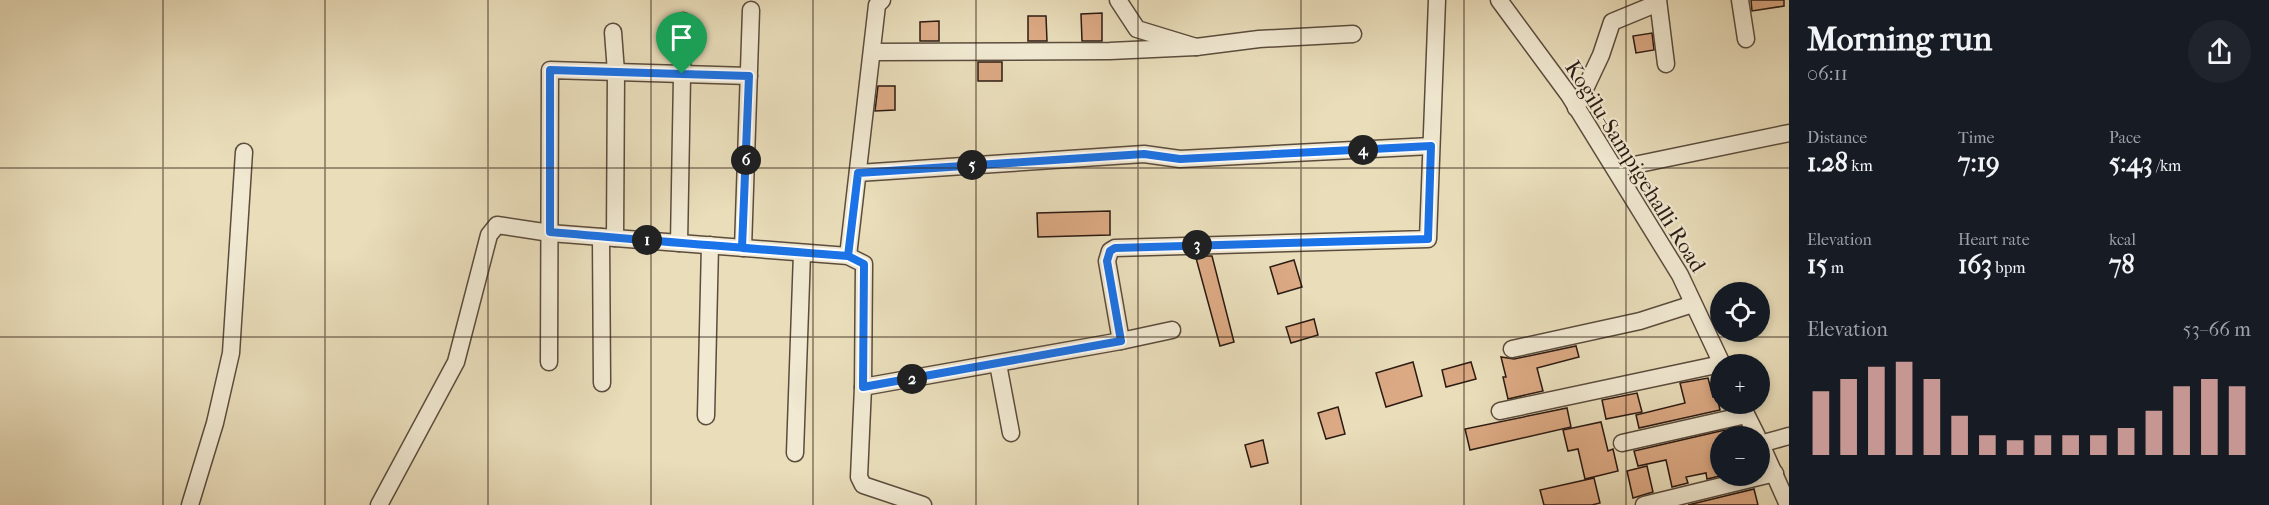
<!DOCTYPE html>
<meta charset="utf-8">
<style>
body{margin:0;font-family:"IM FELL French Canon",serif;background:#20242c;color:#f1f3f6;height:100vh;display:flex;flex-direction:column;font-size:22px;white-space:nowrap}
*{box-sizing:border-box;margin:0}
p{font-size:20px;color:#9ea1a6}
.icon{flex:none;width:33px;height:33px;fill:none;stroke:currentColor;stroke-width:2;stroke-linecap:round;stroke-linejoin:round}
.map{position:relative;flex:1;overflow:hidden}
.drawer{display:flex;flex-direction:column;background:#171b24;width:480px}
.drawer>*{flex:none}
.controls{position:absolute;left:1710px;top:282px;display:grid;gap:12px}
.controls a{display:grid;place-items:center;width:60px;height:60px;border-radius:50%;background:#171b24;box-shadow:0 3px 9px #0003;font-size:30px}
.pin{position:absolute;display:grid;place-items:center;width:51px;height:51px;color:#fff;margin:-62px -26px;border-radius:50% 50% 50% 0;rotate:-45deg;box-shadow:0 0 6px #0007}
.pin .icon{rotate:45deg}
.km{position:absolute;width:30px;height:30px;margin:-15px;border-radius:50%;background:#222;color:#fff;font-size:16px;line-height:30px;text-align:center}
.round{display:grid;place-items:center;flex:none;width:63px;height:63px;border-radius:32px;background:#20242c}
.summary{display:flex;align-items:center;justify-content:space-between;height:102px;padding:0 18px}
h1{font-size:33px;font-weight:700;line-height:45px}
.metrics{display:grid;grid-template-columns:repeat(3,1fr);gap:9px;height:102px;padding:6px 18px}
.metrics div{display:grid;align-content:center}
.metrics b{font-size:26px;font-weight:700}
.metrics small{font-size:16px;font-weight:400}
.metrics p{font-size:16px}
.chart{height:168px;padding:12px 18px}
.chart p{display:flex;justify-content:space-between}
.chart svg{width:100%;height:108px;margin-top:6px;stroke:#c59692;stroke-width:6}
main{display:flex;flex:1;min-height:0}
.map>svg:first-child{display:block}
.building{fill:#dba983;stroke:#2c1b13;stroke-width:1.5}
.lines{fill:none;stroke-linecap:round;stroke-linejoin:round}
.minor-casing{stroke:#5b4c3d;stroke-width:19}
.minor{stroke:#f1e9d2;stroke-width:16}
.route-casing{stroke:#fff;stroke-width:12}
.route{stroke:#1a73e8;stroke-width:8}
.grid{fill:none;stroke:#2c1b13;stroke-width:1.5;stroke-opacity:0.55}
.labels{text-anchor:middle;stroke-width:4.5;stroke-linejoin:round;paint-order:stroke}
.street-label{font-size:22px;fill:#2c1b13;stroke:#f1e9d2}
</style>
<main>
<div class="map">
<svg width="1789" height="505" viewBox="0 0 1789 505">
<rect width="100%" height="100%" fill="#e9ddba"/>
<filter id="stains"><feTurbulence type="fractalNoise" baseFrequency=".00333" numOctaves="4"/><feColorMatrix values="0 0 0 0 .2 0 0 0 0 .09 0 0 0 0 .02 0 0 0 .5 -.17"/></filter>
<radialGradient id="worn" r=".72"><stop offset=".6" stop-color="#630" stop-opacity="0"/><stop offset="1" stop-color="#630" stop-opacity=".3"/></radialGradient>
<g class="building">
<path d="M1751,0H1784V6L1752,11Z"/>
<path d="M1102,13V41H1082L1081,14Z"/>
<path d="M1028,16H1046L1047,41H1028Z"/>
<path d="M939,21V41H920V22Z"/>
<path d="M1652,33L1654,50L1636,53L1633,36Z"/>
<rect x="978" y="62" width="24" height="19"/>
<path d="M878,86H895V110L875,111Z"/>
<path d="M1110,211V235L1038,237L1037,213Z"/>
<path d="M1204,256H1212L1234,342L1220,346L1196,258Z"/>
<path d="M1294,260L1302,287L1278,294L1270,267Z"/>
<path d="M1314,319L1318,335L1291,343L1286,327Z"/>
<path d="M1576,346L1579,357L1537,368L1543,391L1508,399L1503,377H1506L1501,357L1514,359Z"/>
<path d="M1413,362L1422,396L1386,407L1376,373Z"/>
<path d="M1471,362L1476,379L1446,387L1442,370Z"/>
<path d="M1708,378L1713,397L1717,396L1720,410L1639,428L1636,415L1685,403L1680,383Z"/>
<path d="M1637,393L1642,412L1606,419L1602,400Z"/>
<path d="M1338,407L1345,434L1326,439L1318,413Z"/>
<path d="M1567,408L1571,427L1470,450L1465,429Z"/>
<path d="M1601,422L1608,451L1613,449L1618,471L1585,479L1578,449L1568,451L1563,430Z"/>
<path d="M1725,430L1727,436H1720V476L1707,479L1706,473L1686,477L1688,483L1672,487L1666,460L1638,466L1634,451Z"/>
<path d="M1263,440L1268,463L1251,467L1245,445Z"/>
<path d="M1647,466L1653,492L1633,498L1627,471Z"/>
<path d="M1594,478L1600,503L1592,505H1544L1540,490Z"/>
<path d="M1754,489L1758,505H1688Z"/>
</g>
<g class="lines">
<defs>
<g id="minor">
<path d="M1118,0L1137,29L1196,47L1259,39L1353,34"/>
<path d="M1499,0L1569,95L1680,275L1722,364"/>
<path d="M1658,0L1666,64"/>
<path d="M1740,0L1746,39"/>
<path d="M613,32L616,72L615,238"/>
<path d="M872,52L1110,51L1196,47"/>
<path d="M1576,108L1601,55L1612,22L1658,3"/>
<path d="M1615,169L1789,133"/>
<path d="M858,173L1144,154L1180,159L1431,146"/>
<path d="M601,237L602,383"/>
<path d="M679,243L683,21"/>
<path d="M743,248L751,10"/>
<path d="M848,256L877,5L882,0"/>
<path d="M1121,341L1172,330"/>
<path d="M1512,349L1640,321L1693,304"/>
<path d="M549,362L550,70L749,76"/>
<path d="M998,364L1011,433"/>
<path d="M863,387L1121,341L1107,261L1110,251L1115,248L1428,239L1437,0"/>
<path d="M1741,404L1757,436"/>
<path d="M1500,411L1721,364"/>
<path d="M706,416L710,245"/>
<path d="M1760,442L1788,505"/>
<path d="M1622,443L1746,415"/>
<path d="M1760,444L1789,436"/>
<path d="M795,453L802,253"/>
<path d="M190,505L215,423L231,353L244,152"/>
<path d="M379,505L456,362L489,235L497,225L550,233L848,256L864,264L863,387L859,477L863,485L923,505"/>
<path d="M1644,505L1775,473"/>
</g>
</defs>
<use href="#minor" class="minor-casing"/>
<use href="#minor" class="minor"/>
</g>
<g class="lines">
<defs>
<path id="route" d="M682,74L550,70V232C649,241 749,248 848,256L864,264L863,387L1121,341L1107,261L1110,251L1115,248L1428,239L1431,146L1180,159L1144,154L858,173L848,256L742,248L749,76L682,74"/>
</defs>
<use href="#route" class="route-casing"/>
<use href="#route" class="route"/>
</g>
<path class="grid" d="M163,0V505M325,0V505M488,0V505M651,0V505M813,0V505M976,0V505M1138,0V505M1301,0V505M1464,0V505M1626,0V505M0,168H1789M0,337H1789"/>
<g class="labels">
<g class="street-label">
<text transform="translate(1636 166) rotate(58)" y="8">Kogilu-Sampigehalli Road</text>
</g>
</g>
<rect width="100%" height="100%" filter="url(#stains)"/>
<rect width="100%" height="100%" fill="url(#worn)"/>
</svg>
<div class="controls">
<a><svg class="icon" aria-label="locate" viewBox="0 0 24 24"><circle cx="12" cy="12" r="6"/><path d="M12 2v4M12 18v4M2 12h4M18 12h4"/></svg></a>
<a>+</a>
<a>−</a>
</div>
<div class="pin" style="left:682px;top:74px;background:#1e9e55"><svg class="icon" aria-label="arrive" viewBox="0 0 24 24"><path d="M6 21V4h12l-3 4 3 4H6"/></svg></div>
<b class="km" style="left:647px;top:240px">1</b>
<b class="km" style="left:912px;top:379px">2</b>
<b class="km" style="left:1197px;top:245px">3</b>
<b class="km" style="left:1363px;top:150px">4</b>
<b class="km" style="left:972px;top:165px">5</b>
<b class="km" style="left:746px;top:160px">6</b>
</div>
<section class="drawer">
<div class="summary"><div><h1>Morning run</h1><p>06:11</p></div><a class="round"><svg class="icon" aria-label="share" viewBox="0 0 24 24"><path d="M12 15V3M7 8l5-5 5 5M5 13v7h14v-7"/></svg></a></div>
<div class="metrics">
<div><p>Distance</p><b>1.28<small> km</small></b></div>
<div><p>Time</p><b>7:19</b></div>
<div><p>Pace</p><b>5:43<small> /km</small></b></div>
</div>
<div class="metrics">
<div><p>Elevation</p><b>15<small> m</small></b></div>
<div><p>Heart rate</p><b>163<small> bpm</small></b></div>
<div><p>kcal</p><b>78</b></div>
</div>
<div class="chart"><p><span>Elevation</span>53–66 m</p>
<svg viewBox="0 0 160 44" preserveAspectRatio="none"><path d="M5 44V18M15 44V13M25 44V8M35 44V6M45 44V13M55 44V28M65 44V36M75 44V38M85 44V36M95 44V36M105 44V36M115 44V33M125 44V26M135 44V16M145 44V13M155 44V16"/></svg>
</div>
</section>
</main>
